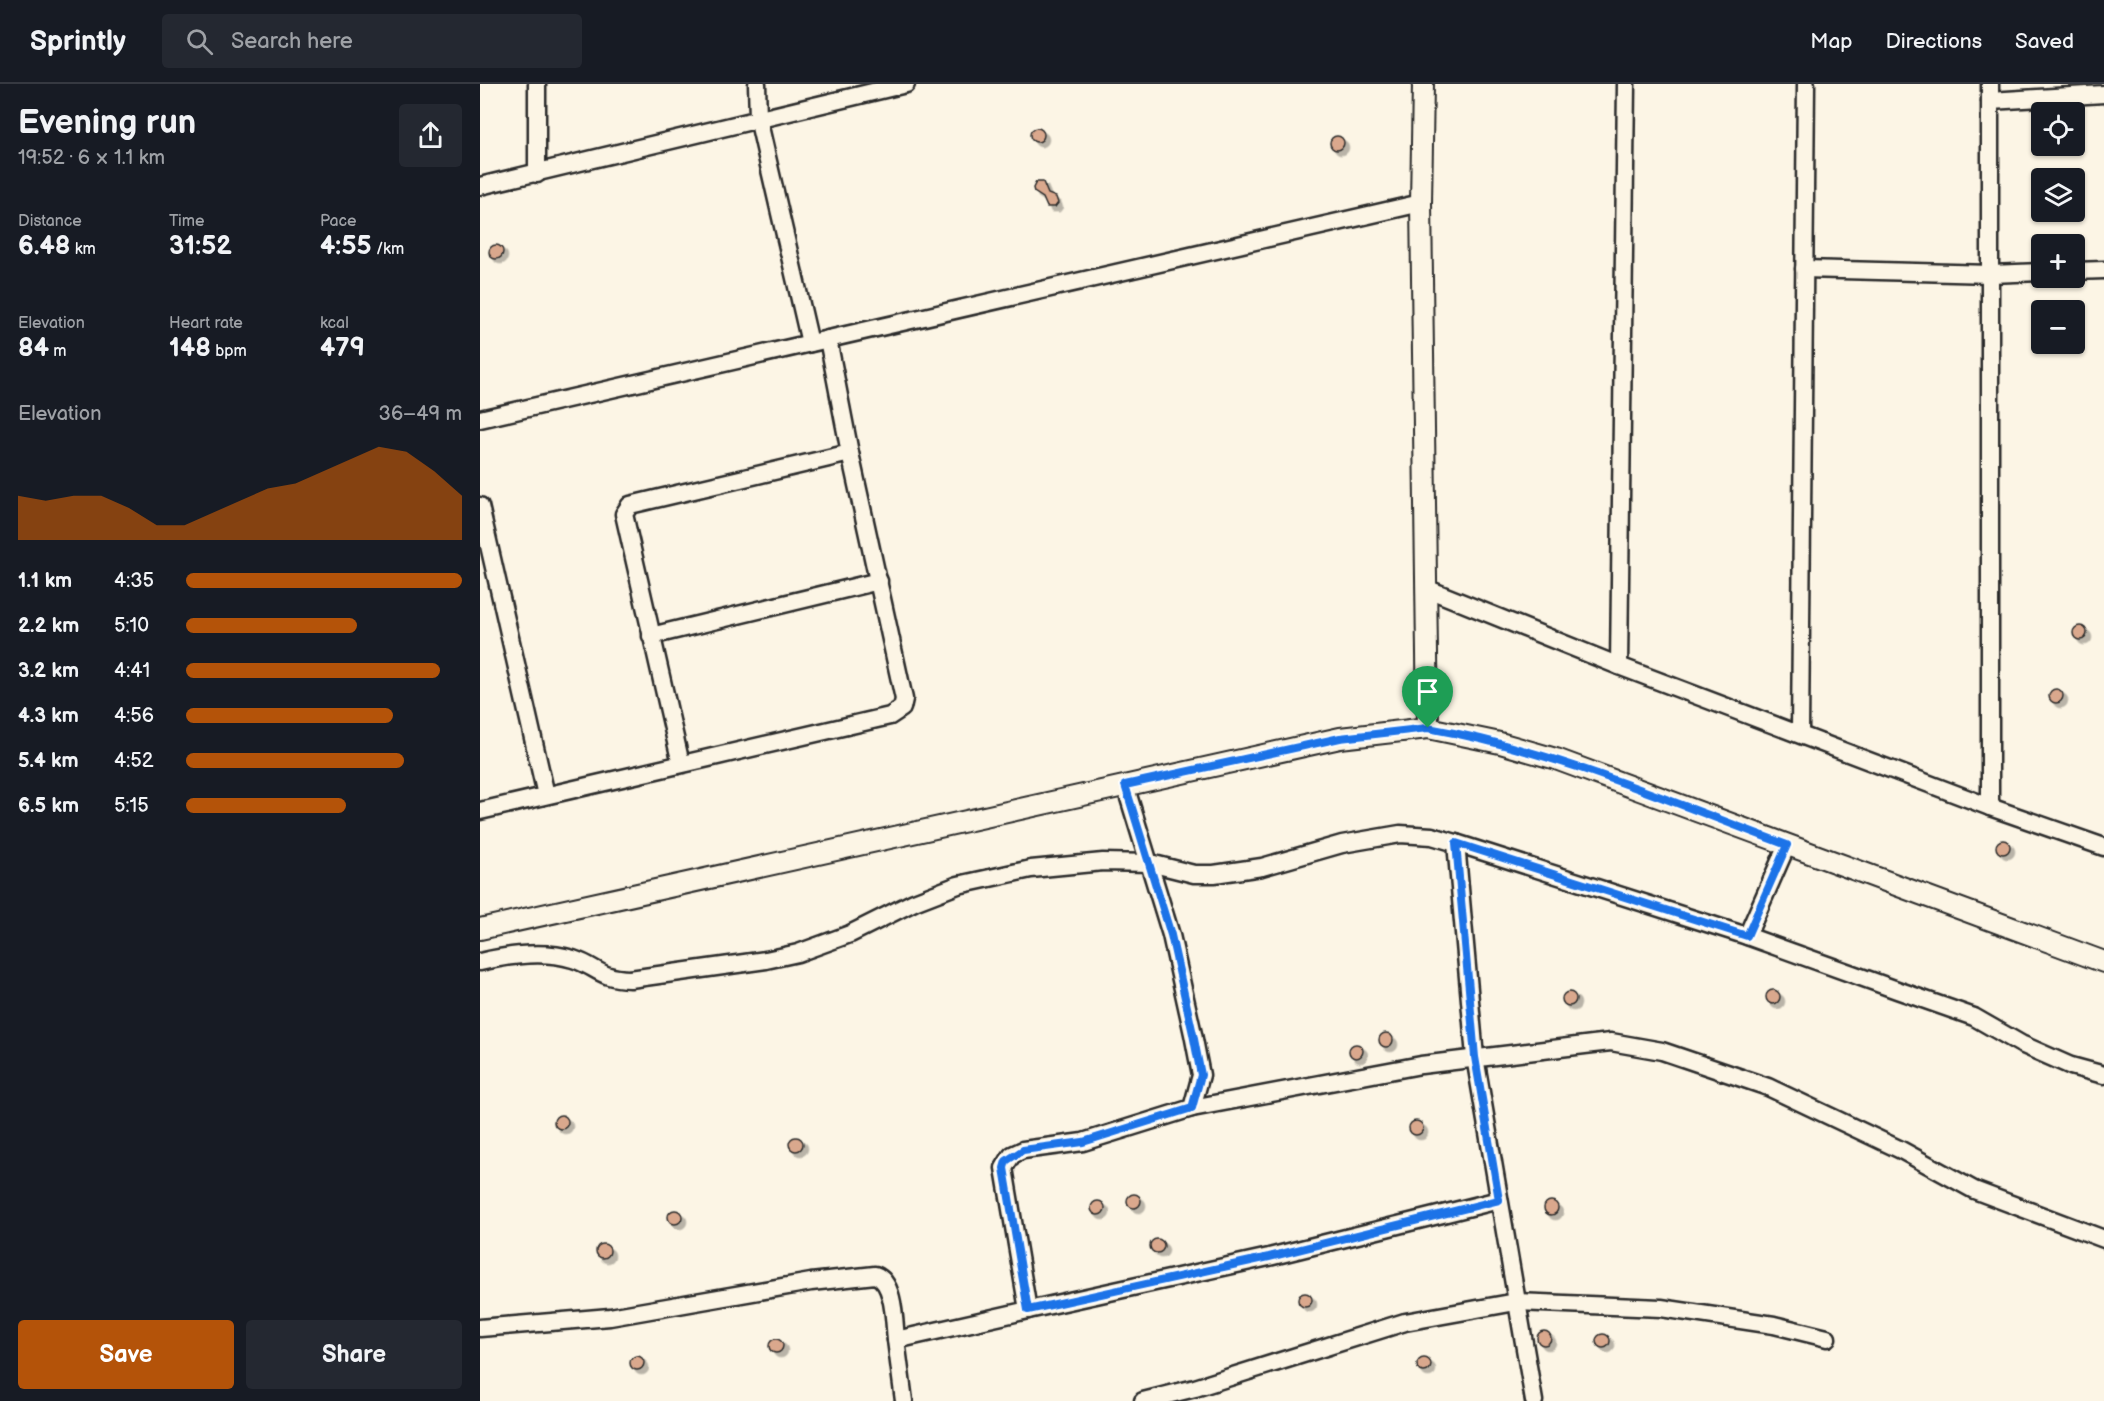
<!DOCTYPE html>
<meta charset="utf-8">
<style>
body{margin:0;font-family:"Balsamiq Sans",sans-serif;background:#242831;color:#f1f3f6;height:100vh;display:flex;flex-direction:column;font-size:22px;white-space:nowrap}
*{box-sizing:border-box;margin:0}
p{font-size:20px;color:#9ea1a6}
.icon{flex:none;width:33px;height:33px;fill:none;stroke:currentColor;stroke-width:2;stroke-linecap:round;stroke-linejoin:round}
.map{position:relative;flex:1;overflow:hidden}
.sheet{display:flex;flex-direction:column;background:#171b24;width:480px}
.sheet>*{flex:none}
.buttons{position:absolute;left:1551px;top:18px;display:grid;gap:12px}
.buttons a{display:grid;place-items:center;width:54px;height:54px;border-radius:6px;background:#171b24;box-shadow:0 2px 4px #0004;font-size:30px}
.pin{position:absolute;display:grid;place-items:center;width:51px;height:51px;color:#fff;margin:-62px -26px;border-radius:50% 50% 50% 0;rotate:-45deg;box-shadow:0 0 6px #0007}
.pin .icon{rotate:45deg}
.round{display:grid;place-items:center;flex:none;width:63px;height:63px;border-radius:6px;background:#242831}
.summary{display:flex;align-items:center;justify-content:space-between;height:102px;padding:0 18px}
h1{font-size:33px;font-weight:600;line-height:45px}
.figures{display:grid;grid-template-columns:repeat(3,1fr);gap:9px;height:102px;padding:6px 18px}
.figures div{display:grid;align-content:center}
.figures b{font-size:26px;font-weight:600}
.figures small{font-size:16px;font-weight:400}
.figures p{font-size:16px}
.chart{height:168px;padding:12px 18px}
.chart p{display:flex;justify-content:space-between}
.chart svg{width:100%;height:108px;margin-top:6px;fill:#b45309;opacity:.7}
.cta{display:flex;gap:12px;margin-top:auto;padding:12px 18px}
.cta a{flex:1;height:69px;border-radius:6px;background:#b45309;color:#fff;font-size:24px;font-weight:600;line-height:69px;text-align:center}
.cta a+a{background:#242831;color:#f1f3f6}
ul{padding:0 18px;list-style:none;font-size:20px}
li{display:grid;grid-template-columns:96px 72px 1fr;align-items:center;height:45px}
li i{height:15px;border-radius:8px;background:#b45309}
header{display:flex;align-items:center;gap:36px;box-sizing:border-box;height:84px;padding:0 30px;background:#171b24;border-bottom:2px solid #363941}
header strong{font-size:28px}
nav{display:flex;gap:33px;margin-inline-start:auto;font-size:21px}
.search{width:420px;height:54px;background:#242831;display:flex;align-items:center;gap:15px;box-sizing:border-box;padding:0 21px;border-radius:6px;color:#9ea1a6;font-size:22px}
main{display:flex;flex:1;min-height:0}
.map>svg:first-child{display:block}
.building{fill:#daa88d;stroke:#2b2b2b;stroke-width:1.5;filter:url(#shadow)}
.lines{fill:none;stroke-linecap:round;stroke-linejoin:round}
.minor-casing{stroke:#2b2b2b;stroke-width:21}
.tertiary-casing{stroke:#2b2b2b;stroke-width:24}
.minor{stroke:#fcf5e5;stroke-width:16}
.tertiary{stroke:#fcf5e5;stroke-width:20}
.route-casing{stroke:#fff;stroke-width:12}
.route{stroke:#1a73e8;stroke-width:8}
</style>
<header>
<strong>Sprintly</strong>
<div class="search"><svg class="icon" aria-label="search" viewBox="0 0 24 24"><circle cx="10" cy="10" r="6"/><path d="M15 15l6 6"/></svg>Search here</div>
<nav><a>Map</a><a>Directions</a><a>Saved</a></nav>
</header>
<main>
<section class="sheet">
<div class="summary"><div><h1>Evening run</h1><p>19:52 · 6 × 1.1 km</p></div><a class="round"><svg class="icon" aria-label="share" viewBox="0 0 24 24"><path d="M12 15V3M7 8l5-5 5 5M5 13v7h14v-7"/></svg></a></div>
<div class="figures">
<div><p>Distance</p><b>6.48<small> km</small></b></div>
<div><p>Time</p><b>31:52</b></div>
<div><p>Pace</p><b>4:55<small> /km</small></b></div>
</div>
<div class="figures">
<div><p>Elevation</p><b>84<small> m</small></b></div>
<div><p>Heart rate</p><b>148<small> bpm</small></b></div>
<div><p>kcal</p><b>479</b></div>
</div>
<div class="chart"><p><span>Elevation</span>36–49 m</p>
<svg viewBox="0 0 160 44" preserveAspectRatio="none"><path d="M0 44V26L10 28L20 26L30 26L40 31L50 38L60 38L70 33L80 28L90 23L100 21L110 16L120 11L130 6L140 8L150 16L160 26V44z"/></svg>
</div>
<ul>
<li><b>1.1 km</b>4:35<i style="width:100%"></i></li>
<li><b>2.2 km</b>5:10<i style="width:62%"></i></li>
<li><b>3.2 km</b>4:41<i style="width:92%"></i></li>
<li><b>4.3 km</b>4:56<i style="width:75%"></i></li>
<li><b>5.4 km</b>4:52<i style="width:79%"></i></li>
<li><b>6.5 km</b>5:15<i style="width:58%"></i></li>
</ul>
<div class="cta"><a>Save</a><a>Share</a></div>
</section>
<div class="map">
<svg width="1624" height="1317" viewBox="0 0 1624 1317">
<defs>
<filter id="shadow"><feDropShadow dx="4.5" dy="4.5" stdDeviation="0" flood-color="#0004"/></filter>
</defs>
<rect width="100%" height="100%" fill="#fcf5e5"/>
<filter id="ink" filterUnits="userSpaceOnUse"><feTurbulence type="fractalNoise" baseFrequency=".0167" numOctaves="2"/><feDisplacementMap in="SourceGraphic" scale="12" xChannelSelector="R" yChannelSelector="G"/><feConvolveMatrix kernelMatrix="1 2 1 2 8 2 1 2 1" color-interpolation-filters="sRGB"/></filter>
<g filter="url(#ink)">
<g class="building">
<circle cx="557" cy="51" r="7"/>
<circle cx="857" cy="59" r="7"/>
<path d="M556,98H563L568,110L576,113L578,119L575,123H567L563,114L554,108L553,104Z"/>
<circle cx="16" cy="168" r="7"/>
<circle cx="1600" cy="549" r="7"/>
<circle cx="1576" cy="612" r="7"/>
<circle cx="1523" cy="763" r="7"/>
<circle cx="1293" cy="913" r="7"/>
<circle cx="1089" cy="915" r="7"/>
<circle cx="906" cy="956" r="7"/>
<circle cx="876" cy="967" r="7"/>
<circle cx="81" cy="1038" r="7"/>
<circle cx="936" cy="1044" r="7"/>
<circle cx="316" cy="1060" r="7"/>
<circle cx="654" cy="1117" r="7"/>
<circle cx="1071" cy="1124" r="7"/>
<circle cx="618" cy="1124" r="7"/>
<circle cx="195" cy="1133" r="7"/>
<circle cx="677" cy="1162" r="7"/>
<circle cx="123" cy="1167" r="7"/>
<circle cx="825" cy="1216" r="7"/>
<circle cx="1064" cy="1254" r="7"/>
<circle cx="1123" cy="1257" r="7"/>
<circle cx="296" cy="1262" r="7"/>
<circle cx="157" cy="1279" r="7"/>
<circle cx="944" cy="1281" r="7"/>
</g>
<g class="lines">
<defs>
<g id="minor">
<path d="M277,0L278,34L330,259"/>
<path d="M1510,17L1624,10"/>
<path d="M57,90V0"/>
<path d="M0,102L426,0"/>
<path d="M1324,185L1511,190L1562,188"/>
<path d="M1594,187L1624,186"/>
<path d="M348,255L370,369"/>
<path d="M0,335L941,119"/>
<path d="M0,422L66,711"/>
<path d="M948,505L1139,582L1510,723L1624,763"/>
<path d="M171,552L399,497"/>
<path d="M1139,582L1146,0"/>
<path d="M1320,649L1326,0"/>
<path d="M1510,723V0"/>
<path d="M0,727L410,632L422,624L424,615L370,369L150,421L144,430L201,680"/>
<path d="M976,759L1267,852L1417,906L1494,933L1541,960L1591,982L1624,991"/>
<path d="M1267,852L1307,761"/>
<path d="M0,878C29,871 64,866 93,875C118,883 118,894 150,895L286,876L318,869L370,850L434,818L478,801L551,785L623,778L670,779L714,790H734L782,783L862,760L920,750L952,752L976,759L995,973L1054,1317"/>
<path d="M712,1024L941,981L1113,960L1131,958L1182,967L1288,1003L1421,1066L1494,1106L1624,1155"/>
<path d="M548,1226L789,1173L1019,1116"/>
<path d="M0,1244L130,1233L331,1198L395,1191C415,1198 414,1238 416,1256L548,1226L524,1084L532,1071L543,1066L603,1058L712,1024L721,991L713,950L691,851L645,701"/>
<path d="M416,1256L424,1317"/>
<path d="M663,1317L715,1304L925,1238L1036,1218L1181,1224L1294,1241L1347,1254"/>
</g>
<g id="tertiary">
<path d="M943,0L941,119L948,644"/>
<path d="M0,845L860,654L948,644L1020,659L1076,675L1624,878"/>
</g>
</defs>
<use href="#minor" class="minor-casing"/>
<use href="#tertiary" class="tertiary-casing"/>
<use href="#minor" class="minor"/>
<use href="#tertiary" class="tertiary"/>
</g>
</g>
<g class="lines" filter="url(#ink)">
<defs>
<path id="route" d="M948,644C1073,666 1189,717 1307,761L1267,852L976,759L995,973L1019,1116L789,1173L548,1226L524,1084L526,1077L543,1066L603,1058L712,1024L721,991L713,950L691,851L645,701L860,654Z"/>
</defs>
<use href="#route" class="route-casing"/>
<use href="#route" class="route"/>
</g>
</svg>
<div class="buttons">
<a><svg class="icon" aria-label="locate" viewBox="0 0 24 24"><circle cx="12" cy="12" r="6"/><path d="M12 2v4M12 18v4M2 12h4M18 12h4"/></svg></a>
<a><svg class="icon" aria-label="layers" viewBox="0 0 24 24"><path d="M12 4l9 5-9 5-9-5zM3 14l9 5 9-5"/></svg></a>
<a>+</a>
<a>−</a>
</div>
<div class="pin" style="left:948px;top:644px;background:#1e9e55"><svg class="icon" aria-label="arrive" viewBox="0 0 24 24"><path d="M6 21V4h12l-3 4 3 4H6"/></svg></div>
</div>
</main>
